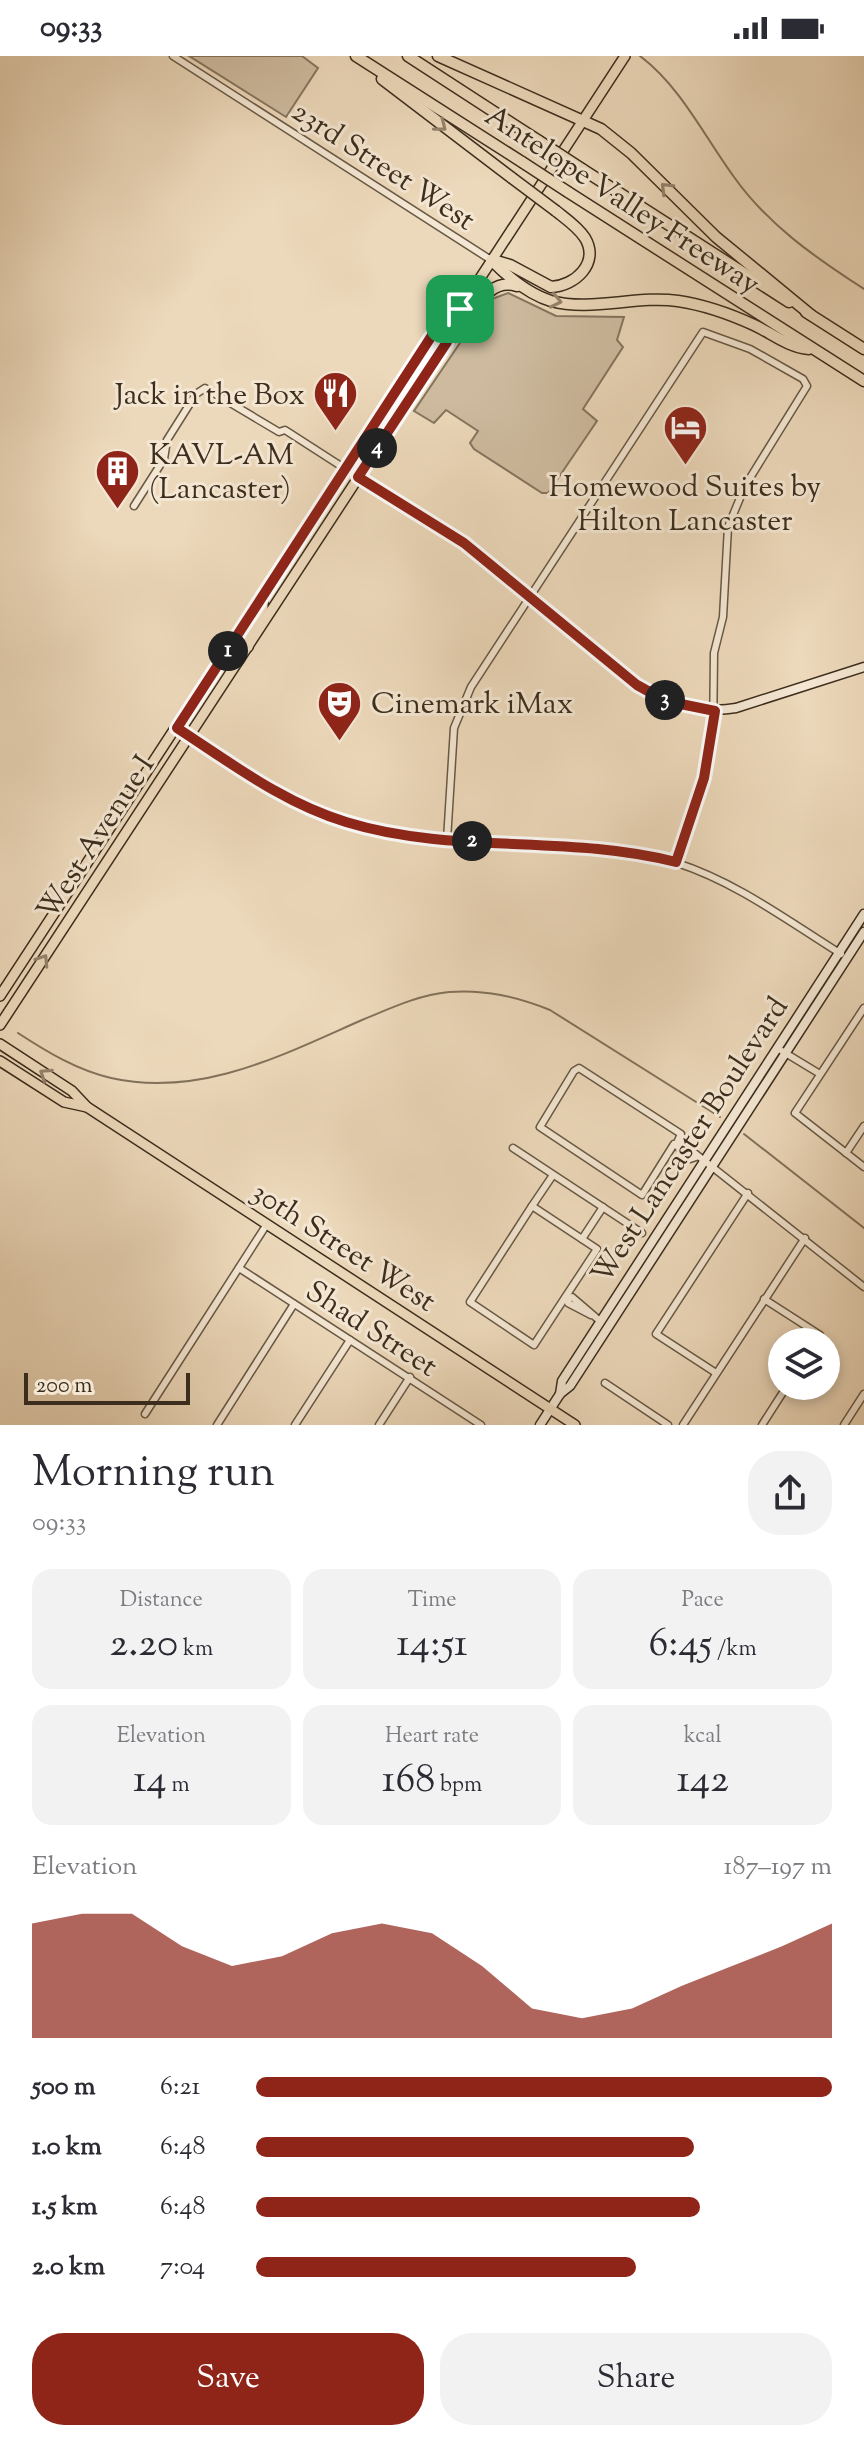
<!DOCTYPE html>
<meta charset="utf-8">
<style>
body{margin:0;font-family:"Sorts Mill Goudy",serif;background:#f2f2f3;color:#2b2b33;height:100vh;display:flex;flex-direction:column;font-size:30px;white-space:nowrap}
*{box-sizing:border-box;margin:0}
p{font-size:26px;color:#7c7c81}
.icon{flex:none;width:44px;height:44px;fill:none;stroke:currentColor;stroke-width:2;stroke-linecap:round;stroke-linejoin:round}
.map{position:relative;height:1369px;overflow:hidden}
.panel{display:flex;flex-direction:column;background:#fff;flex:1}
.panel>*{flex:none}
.buttons{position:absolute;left:768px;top:1272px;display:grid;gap:16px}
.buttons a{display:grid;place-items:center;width:72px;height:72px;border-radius:50%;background:#fff;box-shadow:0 4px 12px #0003;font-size:40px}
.scale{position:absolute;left:24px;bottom:20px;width:166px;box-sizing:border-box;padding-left:8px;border:4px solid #3c2d1c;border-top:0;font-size:22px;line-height:28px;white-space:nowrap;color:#3c2d1c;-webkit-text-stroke:6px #f3e6d2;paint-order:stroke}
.pin{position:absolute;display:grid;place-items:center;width:68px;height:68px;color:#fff;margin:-34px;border-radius:16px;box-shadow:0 4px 12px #0006}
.km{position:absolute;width:40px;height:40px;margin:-20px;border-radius:50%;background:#222;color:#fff;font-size:22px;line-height:40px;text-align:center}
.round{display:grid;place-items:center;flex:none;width:84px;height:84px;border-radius:32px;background:#f2f2f3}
.overview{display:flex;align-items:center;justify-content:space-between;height:136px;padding:0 32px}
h1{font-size:44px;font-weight:600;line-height:60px}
.figures{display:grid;grid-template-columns:repeat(3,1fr);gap:12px;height:136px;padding:8px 32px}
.figures div{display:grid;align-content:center;border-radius:20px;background:#f2f2f3;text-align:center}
.figures b{font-size:40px;font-weight:600}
.figures small{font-size:22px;font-weight:400}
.figures p{font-size:22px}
.chart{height:224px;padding:16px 32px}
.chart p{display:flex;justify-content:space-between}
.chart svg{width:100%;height:144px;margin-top:8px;fill:#8f2418;opacity:.7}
.cta{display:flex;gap:16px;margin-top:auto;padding:16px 32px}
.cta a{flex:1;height:92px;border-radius:32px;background:#8f2418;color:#fff;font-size:32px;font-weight:600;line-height:92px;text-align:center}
.cta a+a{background:#f2f2f3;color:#2b2b33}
ul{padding:0 32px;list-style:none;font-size:26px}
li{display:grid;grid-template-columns:128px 96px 1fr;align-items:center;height:60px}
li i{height:20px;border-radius:10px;background:#8f2418}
.status{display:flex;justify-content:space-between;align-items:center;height:56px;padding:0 40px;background:#fff;direction:ltr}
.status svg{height:22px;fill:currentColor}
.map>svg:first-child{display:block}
.green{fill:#cebb9f;stroke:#85745e;stroke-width:2}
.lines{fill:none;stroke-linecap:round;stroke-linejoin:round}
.stream{stroke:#82715a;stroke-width:2}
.street-casing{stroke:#685844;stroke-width:9}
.secondary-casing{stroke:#3c2d1c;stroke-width:11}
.primary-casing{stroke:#3c2d1c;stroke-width:12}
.highway-casing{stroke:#3c2d1c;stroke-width:13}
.street{stroke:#f3e6d2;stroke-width:6}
.secondary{stroke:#f3e6d2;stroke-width:8}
.primary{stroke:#ecd8ba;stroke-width:9}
.highway{stroke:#ecd8ba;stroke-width:10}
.highway-bridge-casing{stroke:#3c2d1c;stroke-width:13;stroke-linecap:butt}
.highway-bridge{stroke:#ecd8ba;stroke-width:10}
.oneway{stroke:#94826b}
.route-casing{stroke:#fff;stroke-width:16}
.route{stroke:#8f2418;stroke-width:10}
.labels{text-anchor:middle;stroke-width:6;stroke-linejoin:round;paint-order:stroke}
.street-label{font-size:30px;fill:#3c2d1c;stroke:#f3e6d2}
.poi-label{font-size:30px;fill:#3c2d1c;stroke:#f3e6d2;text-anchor:start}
</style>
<div class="status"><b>09:33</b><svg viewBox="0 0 49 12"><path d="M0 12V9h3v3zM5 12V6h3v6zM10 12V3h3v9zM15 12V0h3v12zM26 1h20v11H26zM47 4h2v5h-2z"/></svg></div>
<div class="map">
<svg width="864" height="1369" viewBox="0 0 864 1369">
<rect width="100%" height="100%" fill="#ecd8ba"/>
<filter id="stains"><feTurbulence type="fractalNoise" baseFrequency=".0025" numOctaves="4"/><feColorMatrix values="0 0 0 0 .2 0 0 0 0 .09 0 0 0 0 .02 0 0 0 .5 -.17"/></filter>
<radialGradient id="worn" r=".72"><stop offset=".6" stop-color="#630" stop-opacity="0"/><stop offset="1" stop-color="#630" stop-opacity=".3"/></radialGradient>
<g class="green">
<path d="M189,0H302L318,12L286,61Z"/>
<path d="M508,237L556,260L624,261L617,284L623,291L583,353L597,365L548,437H542L474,393L470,387L478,375L446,354L434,367L414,355L489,244Z"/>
</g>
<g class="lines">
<g class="stream">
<path d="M640,0C681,31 704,80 734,121C768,169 816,202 864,233"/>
<path d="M18,977C47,996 77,1014 111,1022C201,1042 282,999 362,964C391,952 418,939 449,936C485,933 517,941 550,954L720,1061"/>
<path d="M744,1078L864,1172"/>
</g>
<defs>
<g id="street">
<path d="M173,0L491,204"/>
<path d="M134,450L164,403L167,384L196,338L205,332L279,376L285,374L358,421"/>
<path d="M177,672C259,726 317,767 417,781C504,793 593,779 677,807C736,826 788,865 841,898"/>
<path d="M447,784L454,672L471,631L703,276L750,293L803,323L807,330L745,430L728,471L723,561L714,597L713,684L676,806"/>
<path d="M864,952L795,1057L864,1111"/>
<path d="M782,995L820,1018"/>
<path d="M674,1088L642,1139L540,1071L574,1015L579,1012L681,1078L676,1089"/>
<path d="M513,1092L642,1177"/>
<path d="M846,1097L864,1070"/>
<path d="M696,1101L690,1103L676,1089L681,1088L692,1095L864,1231"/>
<path d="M532,1150L553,1119"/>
<path d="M582,1183L603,1151"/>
<path d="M239,1212L481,1369"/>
<path d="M566,1240L534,1289L470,1246L532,1150L597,1193L566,1240L568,1243"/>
<path d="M764,1243L820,1279L815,1286"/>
<path d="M591,1259L568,1247V1243L572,1241L600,1265"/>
<path d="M716,1317L656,1278L748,1137"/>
<path d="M605,1327L668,1369"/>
<path d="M145,1358L267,1168"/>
<path d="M217,1369L294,1248"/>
<path d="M295,1369L350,1284"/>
<path d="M379,1369L410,1321"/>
<path d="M683,1369L805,1182"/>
<path d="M762,1369L787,1330"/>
<path d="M844,1369L864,1338"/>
</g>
<g id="secondary">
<path d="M358,421L464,487L637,629C668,648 700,658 736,652L864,611"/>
<path d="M560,1338L562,1325L864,858"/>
<path d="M540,1369L560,1338L570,1330L864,876"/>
</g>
<g id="primary">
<path d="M248,591L244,585L263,551V543"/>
<path d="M0,940L442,264L460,253"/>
<path d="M0,969L447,286L460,253L625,0"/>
<path d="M0,988L72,1035L87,1051L575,1369"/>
<path d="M0,1005L64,1046L87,1051"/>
</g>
<g id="highway">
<path d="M356,0L522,106"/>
<path d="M408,0L539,85"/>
<path d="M438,0L601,73L631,97L716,181L811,259"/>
<path d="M382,23L512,122"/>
<path d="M582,113L789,246"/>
<path d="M568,136L864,325"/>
<path d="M491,204C507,220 528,238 551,245C591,256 637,239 678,245C705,249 730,258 754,269C773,278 788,291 809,293"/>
<path d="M493,204L510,209L551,231C575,230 600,207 585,182C578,171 566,163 556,155"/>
<path d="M806,256L864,293"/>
<path d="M447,286C471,269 483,219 517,230"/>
</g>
</defs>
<use href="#street" class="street-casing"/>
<use href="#secondary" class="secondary-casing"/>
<use href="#primary" class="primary-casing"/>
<use href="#highway" class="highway-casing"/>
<use href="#street" class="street"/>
<use href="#secondary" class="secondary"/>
<use href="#primary" class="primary"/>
<use href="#highway" class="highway"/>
<defs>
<g id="highway-bridge">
<path d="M539,85L582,113"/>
<path d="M522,106L568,136"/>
<path d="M512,122L556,155"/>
</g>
</defs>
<use href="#highway-bridge" class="highway-bridge-casing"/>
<use href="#highway-bridge" class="highway-bridge"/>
</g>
<defs><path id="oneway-chevron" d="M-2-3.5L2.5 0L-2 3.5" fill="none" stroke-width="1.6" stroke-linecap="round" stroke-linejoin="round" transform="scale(2)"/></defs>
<g class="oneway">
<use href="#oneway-chevron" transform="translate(441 70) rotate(38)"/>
<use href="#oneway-chevron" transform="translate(666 132) rotate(-135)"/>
<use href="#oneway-chevron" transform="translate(556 245) rotate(12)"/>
<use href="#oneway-chevron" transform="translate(43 904) rotate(-57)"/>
<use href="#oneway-chevron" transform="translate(45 1018) rotate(-147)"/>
</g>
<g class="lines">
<defs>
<path id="route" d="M460,253L447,286L358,421L464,487L637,629L666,645L715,655L704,722L676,806C568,778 453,799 346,766C283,747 231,707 177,672L442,264Z"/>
</defs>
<use href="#route" class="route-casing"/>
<use href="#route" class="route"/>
</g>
<defs>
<symbol id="restaurant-pin" viewBox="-11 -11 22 30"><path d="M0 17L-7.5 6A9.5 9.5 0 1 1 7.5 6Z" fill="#8f2418" stroke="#f3e6d2"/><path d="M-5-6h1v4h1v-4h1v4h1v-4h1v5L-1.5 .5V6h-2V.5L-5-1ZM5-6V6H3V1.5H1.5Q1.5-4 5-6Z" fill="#fff"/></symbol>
<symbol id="hotel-pin" viewBox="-11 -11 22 30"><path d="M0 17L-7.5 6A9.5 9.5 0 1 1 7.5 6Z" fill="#8f2418" stroke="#f3e6d2"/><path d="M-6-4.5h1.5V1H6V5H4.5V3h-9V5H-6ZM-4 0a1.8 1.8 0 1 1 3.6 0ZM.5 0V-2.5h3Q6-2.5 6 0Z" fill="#fff"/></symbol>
<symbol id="building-pin" viewBox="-11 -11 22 30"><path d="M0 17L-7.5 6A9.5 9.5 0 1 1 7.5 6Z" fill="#8f2418" stroke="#f3e6d2"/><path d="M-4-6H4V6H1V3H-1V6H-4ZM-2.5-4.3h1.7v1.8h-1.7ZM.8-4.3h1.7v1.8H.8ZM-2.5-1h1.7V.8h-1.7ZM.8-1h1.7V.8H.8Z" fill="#fff"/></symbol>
<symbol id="theatre-pin" viewBox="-11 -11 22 30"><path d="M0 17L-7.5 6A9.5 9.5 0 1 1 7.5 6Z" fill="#8f2418" stroke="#f3e6d2"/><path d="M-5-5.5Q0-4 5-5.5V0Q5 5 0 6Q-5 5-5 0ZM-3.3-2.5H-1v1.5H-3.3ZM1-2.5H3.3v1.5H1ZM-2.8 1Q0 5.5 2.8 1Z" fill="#fff"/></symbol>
</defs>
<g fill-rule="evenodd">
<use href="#restaurant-pin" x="310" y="312" width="51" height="69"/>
<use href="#hotel-pin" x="660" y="346" width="51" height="69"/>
<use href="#building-pin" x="92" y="390" width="51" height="69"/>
<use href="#theatre-pin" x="314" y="622" width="51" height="69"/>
</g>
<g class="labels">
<g class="street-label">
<text transform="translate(384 109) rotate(33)" y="10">23rd Street West</text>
<text transform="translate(623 143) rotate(33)" y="10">Antelope Valley Freeway</text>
<text transform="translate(95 781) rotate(-57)" y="10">West Avenue I</text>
<text transform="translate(689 1084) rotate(-57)" y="10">West Lancaster Boulevard</text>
<text transform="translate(344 1190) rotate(33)" y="10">30th Street West</text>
<text transform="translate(372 1272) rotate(33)" y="10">Shad Street</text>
</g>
<g class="poi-label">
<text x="305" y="348" text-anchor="end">Jack in the Box</text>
<text x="149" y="408">KAVL-AM<tspan x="149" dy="34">(Lancaster)</tspan></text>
<text x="685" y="440" text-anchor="middle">Homewood Suites by<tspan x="685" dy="34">Hilton Lancaster</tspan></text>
<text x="371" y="657">Cinemark iMax</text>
</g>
</g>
<rect width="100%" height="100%" filter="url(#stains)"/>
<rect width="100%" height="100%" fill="url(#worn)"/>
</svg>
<div class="buttons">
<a><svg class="icon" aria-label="layers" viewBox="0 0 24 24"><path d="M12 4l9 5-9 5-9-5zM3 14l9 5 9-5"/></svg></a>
</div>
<div class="scale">200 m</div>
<div class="pin" style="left:460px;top:253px;background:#1e9e55"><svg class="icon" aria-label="arrive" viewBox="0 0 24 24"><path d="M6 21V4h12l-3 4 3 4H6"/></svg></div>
<b class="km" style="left:228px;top:595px">1</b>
<b class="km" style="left:472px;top:785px">2</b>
<b class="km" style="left:665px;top:644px">3</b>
<b class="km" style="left:377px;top:392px">4</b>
</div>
<section class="panel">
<div class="overview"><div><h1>Morning run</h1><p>09:33</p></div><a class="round"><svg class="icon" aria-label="share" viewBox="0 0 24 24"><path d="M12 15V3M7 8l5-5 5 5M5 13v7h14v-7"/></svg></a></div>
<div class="figures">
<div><p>Distance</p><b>2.20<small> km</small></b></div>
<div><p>Time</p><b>14:51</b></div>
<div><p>Pace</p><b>6:45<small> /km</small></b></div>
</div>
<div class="figures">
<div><p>Elevation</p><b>14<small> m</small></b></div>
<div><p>Heart rate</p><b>168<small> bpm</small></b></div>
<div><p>kcal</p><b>142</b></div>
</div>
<div class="chart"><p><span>Elevation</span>187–197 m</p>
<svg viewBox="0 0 160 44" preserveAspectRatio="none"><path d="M0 44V9L10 6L20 6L30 16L40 22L50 19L60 12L70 9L80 12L90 22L100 35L110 38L120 35L130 28L140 22L150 16L160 9V44z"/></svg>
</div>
<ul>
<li><b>500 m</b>6:21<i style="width:100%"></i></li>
<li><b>1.0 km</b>6:48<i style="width:76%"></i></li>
<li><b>1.5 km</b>6:48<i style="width:77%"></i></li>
<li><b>2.0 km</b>7:04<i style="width:66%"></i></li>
</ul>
<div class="cta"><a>Save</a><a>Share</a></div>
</section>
